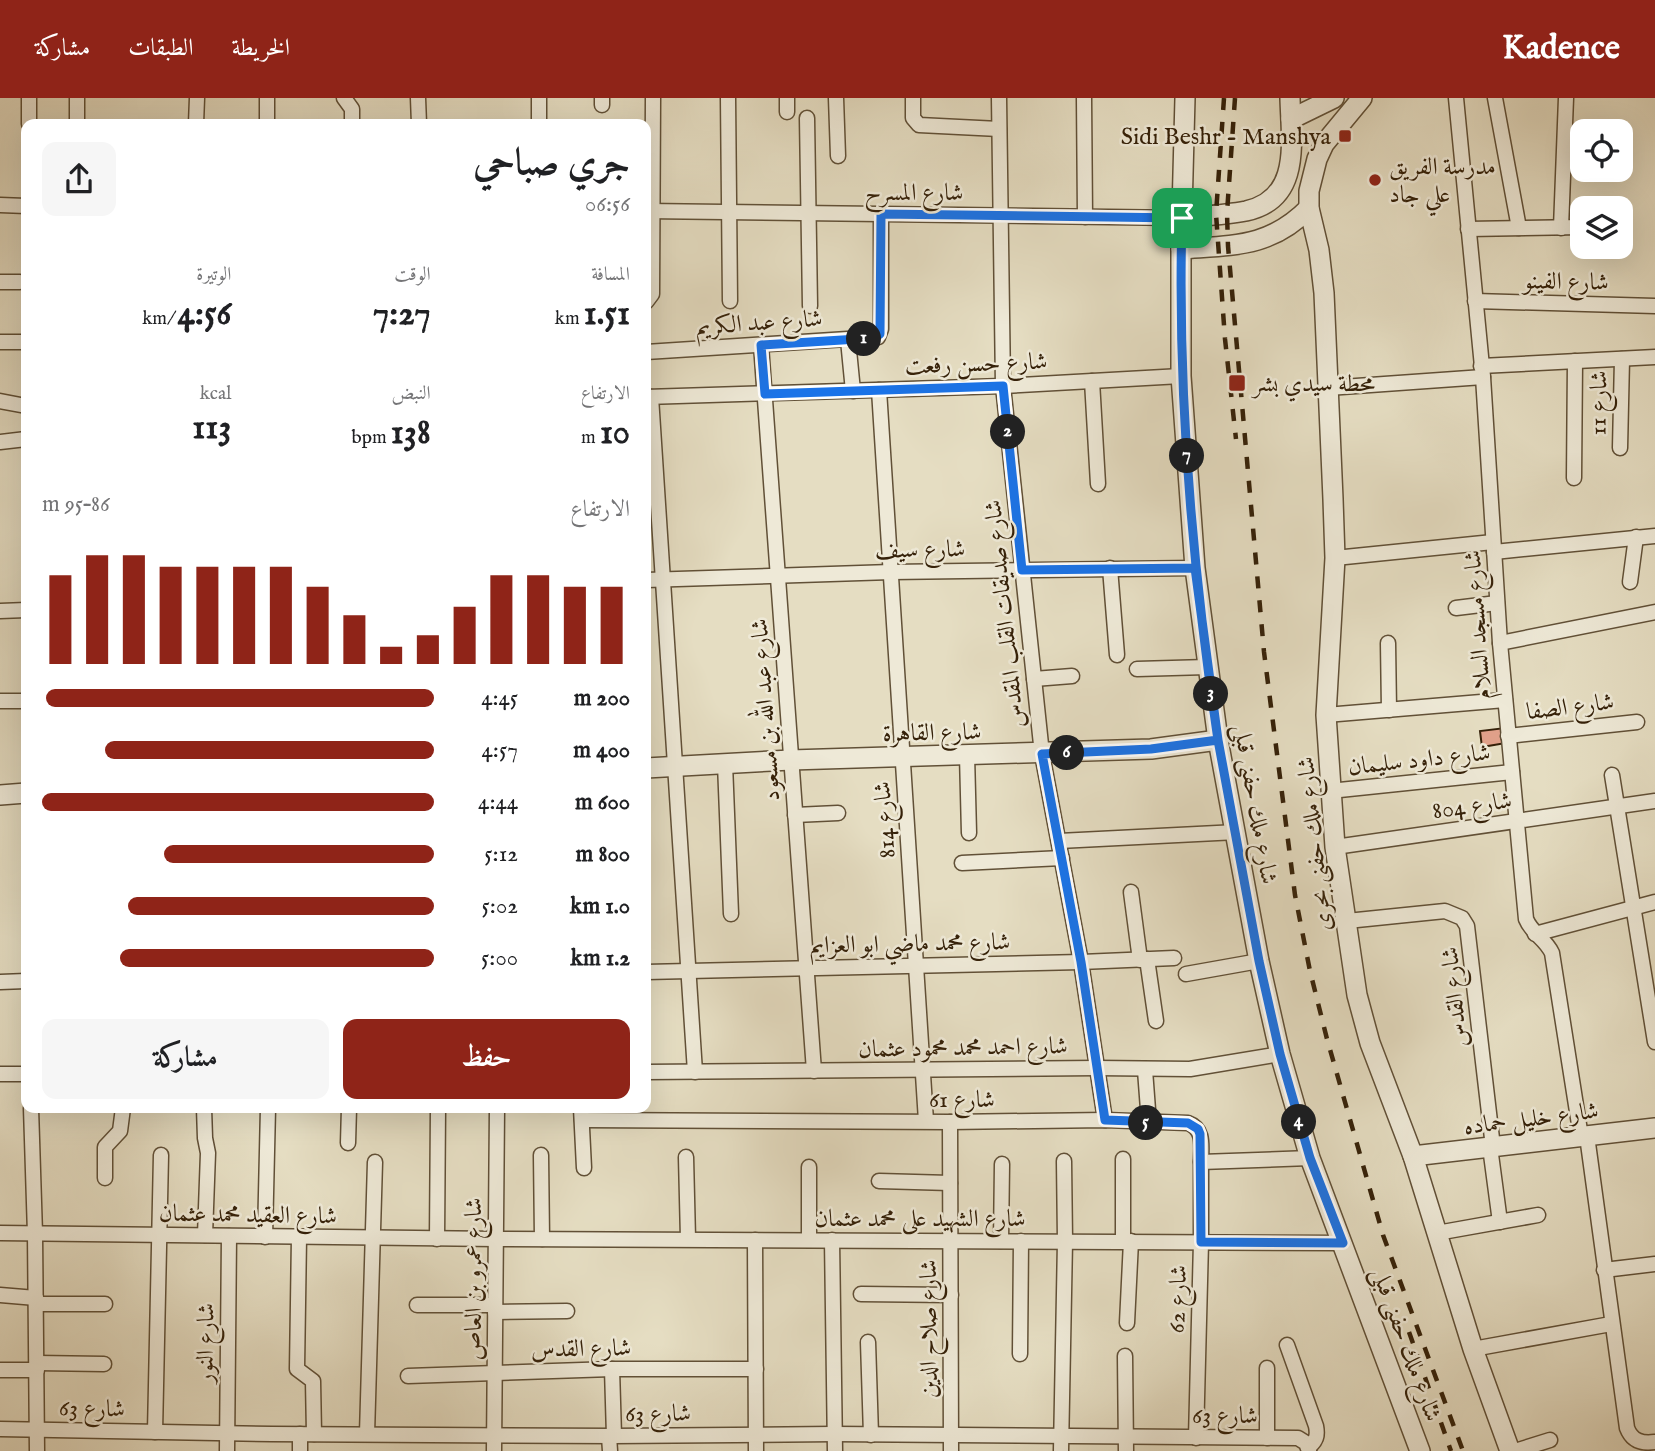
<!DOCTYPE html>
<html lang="ar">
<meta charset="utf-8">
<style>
body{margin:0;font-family:"IM FELL English",Amiri,serif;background:#f6f6f6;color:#202124;direction:rtl;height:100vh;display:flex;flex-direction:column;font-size:26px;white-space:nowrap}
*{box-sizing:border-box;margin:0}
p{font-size:23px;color:#757577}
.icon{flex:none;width:38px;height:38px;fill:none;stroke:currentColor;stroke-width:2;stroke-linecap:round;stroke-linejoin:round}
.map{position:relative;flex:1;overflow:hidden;direction:ltr}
.details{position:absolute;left:21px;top:21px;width:630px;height:994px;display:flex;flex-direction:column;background:#fff;border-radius:14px;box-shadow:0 7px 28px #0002;direction:rtl}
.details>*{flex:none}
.controls{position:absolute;left:1570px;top:21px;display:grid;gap:14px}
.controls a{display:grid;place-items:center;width:63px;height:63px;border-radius:14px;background:#fff;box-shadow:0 7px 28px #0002;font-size:35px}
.pin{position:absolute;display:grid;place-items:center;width:60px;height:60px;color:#fff;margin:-30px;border-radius:14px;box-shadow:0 4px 10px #0006}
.km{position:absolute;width:35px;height:35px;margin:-18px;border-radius:50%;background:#222;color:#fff;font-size:19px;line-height:35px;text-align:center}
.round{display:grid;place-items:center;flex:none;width:74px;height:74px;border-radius:14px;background:#f6f6f6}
.summary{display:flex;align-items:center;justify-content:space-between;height:119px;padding:0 21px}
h1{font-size:38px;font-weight:700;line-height:52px}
.stats{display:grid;grid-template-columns:repeat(3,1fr);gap:10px;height:119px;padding:7px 21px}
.stats div{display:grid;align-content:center}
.stats b{font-size:35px;font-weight:700}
.stats small{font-size:19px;font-weight:400}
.stats p{font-size:19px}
.chart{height:196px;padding:14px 21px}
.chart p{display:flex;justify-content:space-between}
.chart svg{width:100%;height:126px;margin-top:7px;stroke:#8f2418;stroke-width:6}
.button{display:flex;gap:14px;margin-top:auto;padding:14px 21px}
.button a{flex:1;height:80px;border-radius:14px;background:#8f2418;color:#fff;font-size:28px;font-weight:700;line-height:80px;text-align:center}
.button a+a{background:#f6f6f6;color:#202124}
ul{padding:0 21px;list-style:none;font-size:23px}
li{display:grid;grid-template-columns:112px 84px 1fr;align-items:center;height:52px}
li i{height:18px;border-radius:9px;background:#8f2418}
header{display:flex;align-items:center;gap:42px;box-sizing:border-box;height:98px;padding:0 35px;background:#8f2418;color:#fff}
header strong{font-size:33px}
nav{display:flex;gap:38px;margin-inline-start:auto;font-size:24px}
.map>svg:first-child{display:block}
.building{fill:#e0a089;stroke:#352109;stroke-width:2}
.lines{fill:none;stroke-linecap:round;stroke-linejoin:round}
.minor-casing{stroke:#615037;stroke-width:17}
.tertiary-casing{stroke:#615037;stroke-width:22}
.minor{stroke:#eee9d7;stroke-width:14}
.tertiary{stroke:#eee9d7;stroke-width:19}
.rail{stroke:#352109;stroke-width:4.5;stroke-dasharray:12 12;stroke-linecap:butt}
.route-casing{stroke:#fff;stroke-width:14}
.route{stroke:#1a73e8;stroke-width:9}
.poi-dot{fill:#8f2418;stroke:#eee9d7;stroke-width:2.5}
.labels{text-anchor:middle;stroke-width:5;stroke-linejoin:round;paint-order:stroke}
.poi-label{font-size:24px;fill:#352109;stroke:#eee9d7;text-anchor:start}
.street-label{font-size:24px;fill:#352109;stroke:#eee9d7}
</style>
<header>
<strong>Kadence</strong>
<nav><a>الخريطة</a><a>الطبقات</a><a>مشاركة</a></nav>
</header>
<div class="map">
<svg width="1655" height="1353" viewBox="0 0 1655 1353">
<rect width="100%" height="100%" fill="#e5ddc2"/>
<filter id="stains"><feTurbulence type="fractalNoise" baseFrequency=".00286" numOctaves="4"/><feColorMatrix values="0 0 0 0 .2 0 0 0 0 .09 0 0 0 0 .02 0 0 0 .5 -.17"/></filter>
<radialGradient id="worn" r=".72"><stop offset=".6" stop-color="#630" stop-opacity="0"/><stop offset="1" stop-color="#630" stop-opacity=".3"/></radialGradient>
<path class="building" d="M1505,630L1506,645L1482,649L1480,633Z"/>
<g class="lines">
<defs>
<g id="minor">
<path d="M267,0V26"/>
<path d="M344,0L352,11V26"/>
<path d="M418,0L419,26"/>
<path d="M539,0V26"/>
<path d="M602,0V7"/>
<path d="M728,0L730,203"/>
<path d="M787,0V14"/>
<path d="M836,0L838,58"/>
<path d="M913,0V20L919,27L999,31"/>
<path d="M999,0L1003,288L1042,656L1081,864L1105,1022"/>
<path d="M1084,0L1085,119"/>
<path d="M1456,0L1483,279L1500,545L1526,821C1532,836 1545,840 1552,855L1581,1039"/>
<path d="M1495,0L1519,130"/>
<path d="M807,20L810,208"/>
<path d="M29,26V0"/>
<path d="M77,26V0"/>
<path d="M196,26L197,0"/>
<path d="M0,107L26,108"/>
<path d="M646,113L1182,120"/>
<path d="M1561,130L1566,0"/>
<path d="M1468,131L1582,129"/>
<path d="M0,184H20"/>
<path d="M1475,203L1655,208"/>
<path d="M646,204L652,196L653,0"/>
<path d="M848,242L853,293"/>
<path d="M0,244H26"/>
<path d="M761,247L814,973"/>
<path d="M646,254L878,239L881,231V116"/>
<path d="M1481,268L1655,259"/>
<path d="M1092,283L1098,386"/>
<path d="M1328,290L1483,279"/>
<path d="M879,292L926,1023"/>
<path d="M646,299L1003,288L1181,278"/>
<path d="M651,299L695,974"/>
<path d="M0,303L26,308"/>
<path d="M0,344L26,341"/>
<path d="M1620,350L1622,261"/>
<path d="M1574,380L1575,263"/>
<path d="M1494,454L1655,438"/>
<path d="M1335,460L1493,444"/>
<path d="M1110,470L1117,557"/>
<path d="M646,482L891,474L1195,470"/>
<path d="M1630,484L1636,439"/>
<path d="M1456,510L1497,505"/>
<path d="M0,513L26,512"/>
<path d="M1388,545L1389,612"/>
<path d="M1500,545L1655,514"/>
<path d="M1137,571L1207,569"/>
<path d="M1034,581L1072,578"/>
<path d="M0,603H26"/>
<path d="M1326,617L1505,602"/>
<path d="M1508,638L1637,624"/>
<path d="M967,657L969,735"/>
<path d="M725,666L731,816"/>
<path d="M1612,677L1655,944"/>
<path d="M1330,693L1512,674"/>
<path d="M795,717L838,715"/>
<path d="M1059,743L1237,734"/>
<path d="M1335,749L1655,703"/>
<path d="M962,765L1062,760"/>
<path d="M1131,794L1140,862"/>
<path d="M1347,823L1445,813L1462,820L1467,828L1493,1049"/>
<path d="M1535,836L1655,804"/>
<path d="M1147,861L1156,923"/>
<path d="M646,874L1081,864L1174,860"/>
<path d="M1186,876L1259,863"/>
<path d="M0,884L26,883"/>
<path d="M1145,972L1149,1025"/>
<path d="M646,974L1097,970L1190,971L1280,956"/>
<path d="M0,976H26"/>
<path d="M31,1010L35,1136L37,1353"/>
<path d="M204,1010L205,1040L208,1055L205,1137"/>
<path d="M581,1010L584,1070"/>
<path d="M582,1022L950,1024L1105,1022L1188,1025C1205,1031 1201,1049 1201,1064L1310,1060"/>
<path d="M950,1024L951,1353"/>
<path d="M1587,1038L1627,1330C1632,1343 1642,1346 1655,1344"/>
<path d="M348,1045L349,1010"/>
<path d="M1490,1049L1500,1124"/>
<path d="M541,1057L542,1141"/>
<path d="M686,1059L688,1141"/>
<path d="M809,1069V1142"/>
<path d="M105,1080V1049L120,1033L123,1010"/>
<path d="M879,1083L950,1085"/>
<path d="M0,1135L496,1141L1343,1145"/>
<path d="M1437,1135L1538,1117"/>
<path d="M265,1139L268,1010"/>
<path d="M299,1139L297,1271L313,1283L314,1336"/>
<path d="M437,1141L438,1010"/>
<path d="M755,1142L756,1353"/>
<path d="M832,1142L835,1353"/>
<path d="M1001,1143L1002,1066"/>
<path d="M1123,1143V1061"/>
<path d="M1604,1172L1655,1166"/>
<path d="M861,1196L951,1197"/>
<path d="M0,1197L36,1200"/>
<path d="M36,1206H105"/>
<path d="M417,1207H495"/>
<path d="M495,1214L567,1213"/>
<path d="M1127,1225L1131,1143"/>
<path d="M868,1244L871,1337"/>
<path d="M1287,1247L1316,1328C1318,1338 1316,1343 1309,1349"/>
<path d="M1473,1251L1611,1226"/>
<path d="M1020,1256L1021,1143"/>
<path d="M1125,1258L1126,1353"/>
<path d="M37,1265L104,1266"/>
<path d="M612,1271L614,1338"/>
<path d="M0,1272H37"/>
<path d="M408,1278L612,1271H756"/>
<path d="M0,1331L272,1336L614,1338L834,1336L1298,1340L1306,1345L1309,1353"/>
<path d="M155,1334L161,1057"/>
<path d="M367,1336L375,1064"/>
<path d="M609,1338L610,1353"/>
<path d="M1196,1340L1201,1144V1064"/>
<path d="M1267,1340V1270"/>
<path d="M227,1353L229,1138"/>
<path d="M300,1353V1336"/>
<path d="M494,1353L497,1010"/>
<path d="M1061,1353L1065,1143L1064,1063"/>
<path d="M1515,1353L1550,1342"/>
</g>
<g id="tertiary">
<path d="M1185,0L1181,151V278L1195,470L1218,642L1259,863L1280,956L1310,1060L1420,1353"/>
<path d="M1362,0L1324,46L1317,61L1309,93V110L1319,152L1324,195L1333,401L1335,460L1326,617L1335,749L1357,897L1370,945L1413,1058L1473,1251L1510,1353"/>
<path d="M1291,21L1334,0"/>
<path d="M1182,120C1203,118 1225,117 1246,113C1302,101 1291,43 1290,0"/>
<path d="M1181,151C1233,147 1270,150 1309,110"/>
<path d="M646,670L791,662L1151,651L1218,642"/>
<path d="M0,697L26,695"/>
<path d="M1413,1058L1655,1030"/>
</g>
</defs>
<use href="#minor" class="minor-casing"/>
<use href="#tertiary" class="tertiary-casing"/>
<use href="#minor" class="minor"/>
<use href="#tertiary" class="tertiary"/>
<g class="rail">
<path d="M1224,0L1216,116L1225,241L1236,341"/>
<path d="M1235,0L1227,115L1228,148L1264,554L1295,797L1310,873L1327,941L1383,1137L1463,1353"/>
<path d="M1409,1234L1451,1353"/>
</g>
</g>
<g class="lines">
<defs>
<path id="route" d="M1182,120L881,116L880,236L874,240L761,247L765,296L1003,288L1022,472L1195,470L1218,642L1259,863L1280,956L1310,1060L1343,1145L1201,1144L1200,1036L1198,1031L1188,1025L1105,1022L1081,864L1042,656L1151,651L1218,642C1192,469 1177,295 1182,120"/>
</defs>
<use href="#route" class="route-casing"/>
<use href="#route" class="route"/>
</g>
<g class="poi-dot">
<rect x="1338" y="31" width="14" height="14" rx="3.5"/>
<circle cx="1375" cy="82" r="7"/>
<rect x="1228" y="276" width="18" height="18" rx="3.5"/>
</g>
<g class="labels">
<g class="poi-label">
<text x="1331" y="46" text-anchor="end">Sidi Beshr - Manshya</text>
<text x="1389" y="76">مدرسة الفريق<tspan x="1389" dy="28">علي جاد</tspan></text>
<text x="1253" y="293">محطة سيدي بشر</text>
</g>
<g class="street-label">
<text x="914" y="102">شارع المسرح</text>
<text transform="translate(1566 183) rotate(1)" y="8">شارع الفينو</text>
<text transform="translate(759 224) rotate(-4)" y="8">شارع عبد الكريم</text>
<text transform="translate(976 265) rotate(-2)" y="8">شارع حسن رفعت</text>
<text transform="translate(1598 305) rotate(-89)" y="8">شارع 11</text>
<text transform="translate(920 451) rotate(-1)" y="8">شارع سيف</text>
<text transform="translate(1004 516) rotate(-96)" y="8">شارع صديقات القلب المقدس</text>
<text transform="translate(1477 527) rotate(-94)" y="8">شارع مسجد السلام</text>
<text transform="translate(1570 608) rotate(-7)" y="8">شارع الصفا</text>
<text transform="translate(765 612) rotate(-94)" y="8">شارع عبد الله بن مسعود</text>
<text transform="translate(932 634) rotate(-1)" y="8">شارع القاهرة</text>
<text transform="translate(1419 661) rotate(-6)" y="8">شارع داود سليمان</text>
<text transform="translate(1256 706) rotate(80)" y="8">شارع ملك حفنى قبلى</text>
<text transform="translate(1472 707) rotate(-8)" y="8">شارع 804</text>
<text transform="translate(884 722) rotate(-94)" y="8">شارع 814</text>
<text transform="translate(1314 746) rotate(-96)" y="8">شارع ملك حفنى بحرى</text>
<text transform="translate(910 845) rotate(-1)" y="8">شارع محمد ماضي ابو العزايم</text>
<text transform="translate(1454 899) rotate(-96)" y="8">شارع القدس</text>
<text transform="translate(963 949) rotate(-1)" y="8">شارع احمد محمد محمود عثمان</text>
<text x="962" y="1009">شارع 61</text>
<text transform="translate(1531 1020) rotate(-7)" y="8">شارع خليل حماده</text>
<text transform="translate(248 1116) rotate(1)" y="8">شارع العقيد محمد عثمان</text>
<text x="920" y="1128">شارع الشهيد على محمد عثمان</text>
<text transform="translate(473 1181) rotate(-90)" y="8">شارع عمرو بن العاص</text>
<text transform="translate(1177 1201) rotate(-88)" y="8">شارع 62</text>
<text transform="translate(928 1231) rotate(-90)" y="8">شارع صلاح الدين</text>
<text transform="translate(205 1245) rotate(-89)" y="8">شارع النور</text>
<text transform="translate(1407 1246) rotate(70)" y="8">شارع ملك حفنى قبلى</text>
<text transform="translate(581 1250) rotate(-1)" y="8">شارع القدس</text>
<text transform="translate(92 1310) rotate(1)" y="8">شارع 63</text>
<text transform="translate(658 1315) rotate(-1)" y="8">شارع 63</text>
<text x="1225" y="1325">شارع 63</text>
</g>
</g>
<rect width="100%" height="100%" filter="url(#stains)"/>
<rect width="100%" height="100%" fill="url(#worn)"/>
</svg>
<div class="controls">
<a><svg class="icon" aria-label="locate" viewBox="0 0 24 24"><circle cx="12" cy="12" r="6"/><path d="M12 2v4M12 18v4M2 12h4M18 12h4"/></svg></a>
<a><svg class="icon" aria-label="layers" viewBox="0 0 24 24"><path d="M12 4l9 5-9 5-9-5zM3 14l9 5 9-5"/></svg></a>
</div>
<div class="pin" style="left:1182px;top:120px;background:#1e9e55"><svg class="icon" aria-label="arrive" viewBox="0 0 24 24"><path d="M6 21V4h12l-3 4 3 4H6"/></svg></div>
<b class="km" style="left:864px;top:241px">1</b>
<b class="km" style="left:1008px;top:334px">2</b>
<b class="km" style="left:1211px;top:596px">3</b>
<b class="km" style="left:1299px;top:1024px">4</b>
<b class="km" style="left:1146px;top:1025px">5</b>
<b class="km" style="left:1067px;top:655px">6</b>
<b class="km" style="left:1187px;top:358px">7</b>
<section class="details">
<div class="summary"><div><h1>جري صباحي</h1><p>06:56</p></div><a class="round"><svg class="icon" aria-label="share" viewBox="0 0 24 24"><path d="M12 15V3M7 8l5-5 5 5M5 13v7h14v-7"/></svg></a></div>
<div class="stats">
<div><p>المسافة</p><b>1.51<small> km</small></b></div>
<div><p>الوقت</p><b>7:27</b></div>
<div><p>الوتيرة</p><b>4:56<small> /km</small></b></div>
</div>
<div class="stats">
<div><p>الارتفاع</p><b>10<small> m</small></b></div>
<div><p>النبض</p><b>138<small> bpm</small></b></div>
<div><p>kcal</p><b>113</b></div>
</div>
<div class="chart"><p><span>الارتفاع</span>86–95 m</p>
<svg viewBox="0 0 160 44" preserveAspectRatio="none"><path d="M5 44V13M15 44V6M25 44V6M35 44V10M45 44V10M55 44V10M65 44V10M75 44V17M85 44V27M95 44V38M105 44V34M115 44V24M125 44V13M135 44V13M145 44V17M155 44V17"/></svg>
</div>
<ul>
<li><b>200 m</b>4:45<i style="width:99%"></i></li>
<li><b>400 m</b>4:57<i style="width:84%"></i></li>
<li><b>600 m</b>4:44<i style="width:100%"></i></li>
<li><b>800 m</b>5:12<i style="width:69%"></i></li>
<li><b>1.0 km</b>5:02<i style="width:78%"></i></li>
<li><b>1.2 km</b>5:00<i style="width:80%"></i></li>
</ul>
<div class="button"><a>حفظ</a><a>مشاركة</a></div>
</section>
</div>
